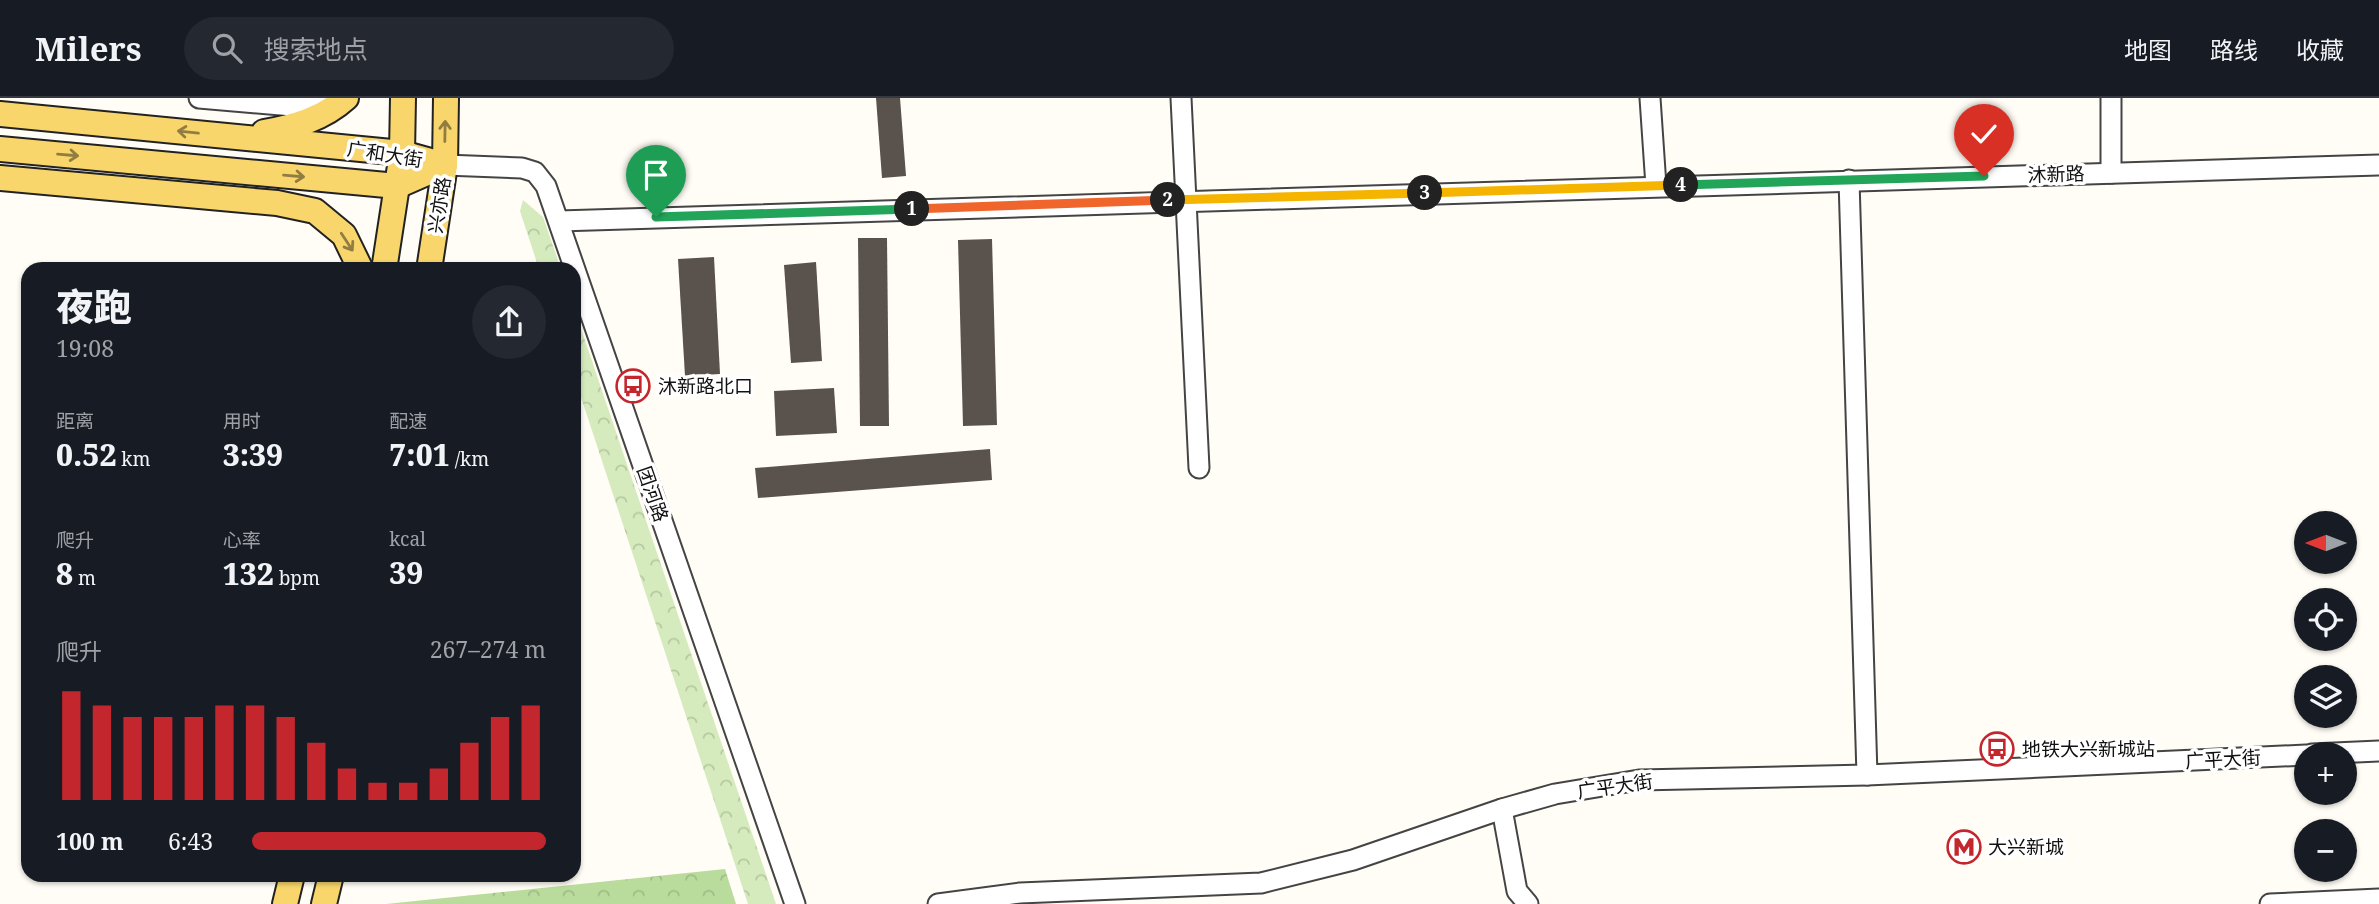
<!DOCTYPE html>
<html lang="zh">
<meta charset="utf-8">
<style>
body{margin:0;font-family:"Noto Serif","Noto Sans SC",serif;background:#242831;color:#f1f3f6;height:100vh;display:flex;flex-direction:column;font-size:26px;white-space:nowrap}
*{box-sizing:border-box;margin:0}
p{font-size:23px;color:#9ea1a6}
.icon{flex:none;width:38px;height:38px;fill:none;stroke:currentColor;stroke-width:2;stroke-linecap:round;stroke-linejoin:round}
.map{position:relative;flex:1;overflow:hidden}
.drawer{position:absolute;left:21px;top:164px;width:560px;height:620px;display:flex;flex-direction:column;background:#171b24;border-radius:21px;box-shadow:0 2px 5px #0004}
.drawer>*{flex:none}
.needle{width:46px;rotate:270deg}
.tools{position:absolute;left:2294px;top:413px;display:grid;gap:14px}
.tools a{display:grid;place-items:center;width:63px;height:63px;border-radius:50%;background:#171b24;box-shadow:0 2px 5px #0004;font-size:35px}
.pin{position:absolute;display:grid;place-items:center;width:60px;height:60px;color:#fff;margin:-72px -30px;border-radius:50% 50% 50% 0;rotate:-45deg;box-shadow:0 0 7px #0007}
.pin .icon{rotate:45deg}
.km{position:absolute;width:35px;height:35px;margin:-18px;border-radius:50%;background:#222;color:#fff;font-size:19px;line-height:35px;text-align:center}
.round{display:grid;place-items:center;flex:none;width:74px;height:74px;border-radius:37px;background:#242831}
.head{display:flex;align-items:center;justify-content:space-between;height:119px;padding:0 35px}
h1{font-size:38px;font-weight:800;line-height:52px}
.stats{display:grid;grid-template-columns:repeat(3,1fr);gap:10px;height:119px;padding:7px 35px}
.stats div{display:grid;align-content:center}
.stats b{font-size:30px;font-weight:800}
.stats small{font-size:19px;font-weight:400}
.stats p{font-size:19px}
.chart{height:196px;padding:14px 35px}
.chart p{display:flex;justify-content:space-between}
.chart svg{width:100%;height:126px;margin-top:7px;stroke:#c4262e;stroke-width:6}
ul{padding:0 35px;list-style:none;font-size:23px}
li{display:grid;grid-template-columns:112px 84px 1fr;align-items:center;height:52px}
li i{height:18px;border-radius:9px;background:#c4262e}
header{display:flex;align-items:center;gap:42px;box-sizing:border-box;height:98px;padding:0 35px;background:#171b24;border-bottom:2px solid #363941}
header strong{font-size:33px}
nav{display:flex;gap:38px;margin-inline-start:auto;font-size:24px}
.search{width:490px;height:63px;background:#242831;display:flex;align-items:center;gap:18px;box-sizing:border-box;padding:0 24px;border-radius:38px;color:#9ea1a6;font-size:26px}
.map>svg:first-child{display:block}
.forest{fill:url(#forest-crowns)}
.park{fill:url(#park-crowns)}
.building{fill:#5a524d}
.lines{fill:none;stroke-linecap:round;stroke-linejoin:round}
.minor-casing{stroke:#444;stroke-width:23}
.major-casing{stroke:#222;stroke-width:28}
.minor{stroke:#fff;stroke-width:19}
.major{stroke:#f9d66b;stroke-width:24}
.oneway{stroke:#917d42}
.split-1-casing{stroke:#fff;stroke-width:14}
.split-2-casing{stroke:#fff;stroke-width:14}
.split-3-casing{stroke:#fff;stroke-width:14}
.split-4-casing{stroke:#fff;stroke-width:14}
.split-5-casing{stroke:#fff;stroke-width:14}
.split-1{stroke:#22a559;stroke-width:9}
.split-2{stroke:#f0652b;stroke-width:9}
.split-3{stroke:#f5b400;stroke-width:9}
.split-4{stroke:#f5b400;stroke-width:9}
.split-5{stroke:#22a559;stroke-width:9}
.labels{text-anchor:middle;stroke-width:7;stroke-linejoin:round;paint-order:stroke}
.street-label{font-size:19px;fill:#111;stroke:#fff}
.poi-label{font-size:19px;fill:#111;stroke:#fff;text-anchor:start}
</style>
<header>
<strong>Milers</strong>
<div class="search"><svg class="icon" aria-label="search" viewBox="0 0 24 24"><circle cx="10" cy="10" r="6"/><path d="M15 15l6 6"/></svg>搜索地点</div>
<nav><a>地图</a><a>路线</a><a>收藏</a></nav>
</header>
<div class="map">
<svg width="2379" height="806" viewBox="0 0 2379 806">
<defs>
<pattern id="forest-crowns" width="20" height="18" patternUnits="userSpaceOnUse" patternTransform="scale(1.75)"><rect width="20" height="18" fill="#b9dc9c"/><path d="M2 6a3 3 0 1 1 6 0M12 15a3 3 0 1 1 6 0" fill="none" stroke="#9ebc85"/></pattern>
<pattern id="park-crowns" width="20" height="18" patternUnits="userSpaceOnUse" patternTransform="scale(1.75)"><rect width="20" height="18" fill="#d5ebbd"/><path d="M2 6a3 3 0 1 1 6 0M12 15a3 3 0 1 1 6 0" fill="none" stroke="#b6c8a1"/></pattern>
</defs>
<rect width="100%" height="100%" fill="#fffdf5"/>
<path class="forest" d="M725,771L736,806H386Z"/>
<g class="park">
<path d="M523,102L543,119L561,171H539L520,113Z"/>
<path d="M574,210L776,806H748L574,278Z"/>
</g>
<g class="building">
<path d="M876,0H900L906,78L882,80Z"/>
<path d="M858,140H887L889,328H860Z"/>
<path d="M992,141L997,327L963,328L958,142Z"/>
<path d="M714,159L720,276L685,278L678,161Z"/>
<path d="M816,164L822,263L791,265L784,167Z"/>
<path d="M834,290L837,335L776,338L774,293Z"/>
<path d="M990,351L992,382L758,400L755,370Z"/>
</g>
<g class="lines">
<defs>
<g id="minor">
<path d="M199,0L304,9L333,8"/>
<path d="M1181,0L1199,370"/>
<path d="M1650,0L1656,88"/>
<path d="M445,67L522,70L535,74L546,88L795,806"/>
<path d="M2111,75V0"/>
<path d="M1849,82L1867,677"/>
<path d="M559,123L2379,67"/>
<path d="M2312,656L2379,653"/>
<path d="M1502,711L1517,793L1528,806"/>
<path d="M938,806L1020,795L1261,785L1353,762L1502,711L1555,696L1639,682L1867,677L2306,657"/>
<path d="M2270,806L2379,801"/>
</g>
<g id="major">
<path d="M0,16L402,55L445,67"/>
<path d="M264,34C294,29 323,21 346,0"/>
<path d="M0,51L397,88L445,67"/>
<path d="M0,80L277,105L315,113L344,137L361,172"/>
<path d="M384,172L402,55L403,0"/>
<path d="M429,172L445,67L446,0"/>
<path d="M285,806L292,777"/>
<path d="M324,806L331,777"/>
</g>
</defs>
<use href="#minor" class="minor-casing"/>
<use href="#major" class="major-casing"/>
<use href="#minor" class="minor"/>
<use href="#major" class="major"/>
</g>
<defs><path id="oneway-shaft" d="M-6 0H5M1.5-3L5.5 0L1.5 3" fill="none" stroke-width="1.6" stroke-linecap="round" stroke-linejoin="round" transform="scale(1.75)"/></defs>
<g class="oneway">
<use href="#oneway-shaft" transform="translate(445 33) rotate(-89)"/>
<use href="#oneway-shaft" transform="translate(188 34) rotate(-174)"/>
<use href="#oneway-shaft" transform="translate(68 57) rotate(5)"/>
<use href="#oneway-shaft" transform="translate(294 78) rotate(5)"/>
<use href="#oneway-shaft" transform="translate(347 144) rotate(57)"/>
</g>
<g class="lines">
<defs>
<path id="split-1" d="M656,119L912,111"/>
<path id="split-2" d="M912,111L1168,102"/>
<path id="split-3" d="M1168,102L1425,95"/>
<path id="split-4" d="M1425,95L1681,87"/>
<path id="split-5" d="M1681,87L1984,78"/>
</defs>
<use href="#split-1" class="split-1-casing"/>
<use href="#split-2" class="split-2-casing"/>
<use href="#split-3" class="split-3-casing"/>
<use href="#split-4" class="split-4-casing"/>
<use href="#split-5" class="split-5-casing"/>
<use href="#split-1" class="split-1"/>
<use href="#split-2" class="split-2"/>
<use href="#split-3" class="split-3"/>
<use href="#split-4" class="split-4"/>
<use href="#split-5" class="split-5"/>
</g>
<defs>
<symbol id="bus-ring" viewBox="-11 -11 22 22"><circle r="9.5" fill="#fff" stroke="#c4262e" stroke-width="1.5"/><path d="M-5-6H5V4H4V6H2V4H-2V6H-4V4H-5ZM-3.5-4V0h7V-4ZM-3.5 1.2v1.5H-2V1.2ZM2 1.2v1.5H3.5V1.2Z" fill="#c4262e"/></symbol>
<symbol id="metro-ring" viewBox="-11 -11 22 22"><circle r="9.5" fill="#fff" stroke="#c4262e" stroke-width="1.5"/><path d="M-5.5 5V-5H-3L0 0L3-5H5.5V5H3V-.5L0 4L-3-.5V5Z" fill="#c4262e"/></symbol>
</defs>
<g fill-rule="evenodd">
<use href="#bus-ring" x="614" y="269" width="38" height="38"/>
<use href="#bus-ring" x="1978" y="632" width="38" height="38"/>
<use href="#metro-ring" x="1945" y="730" width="38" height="38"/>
</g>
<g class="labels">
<g class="street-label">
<text transform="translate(385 56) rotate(9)" y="7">广和大街</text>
<text transform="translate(2056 76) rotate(-2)" y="7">沐新路</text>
<text transform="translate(439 107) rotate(-81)" y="7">兴亦路</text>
<text transform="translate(653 396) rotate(71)" y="7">团河路</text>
<text transform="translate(2223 661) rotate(-3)" y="7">广平大街</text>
<text transform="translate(1615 688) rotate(-8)" y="7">广平大街</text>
</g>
<g class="poi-label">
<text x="658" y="295">沐新路北口</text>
<text x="2022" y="658">地铁大兴新城站</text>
<text x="1988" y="756">大兴新城</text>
</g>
</g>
</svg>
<div class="tools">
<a><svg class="needle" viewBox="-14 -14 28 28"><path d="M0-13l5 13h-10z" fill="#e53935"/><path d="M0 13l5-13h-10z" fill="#9ea1a6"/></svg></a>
<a><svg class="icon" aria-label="locate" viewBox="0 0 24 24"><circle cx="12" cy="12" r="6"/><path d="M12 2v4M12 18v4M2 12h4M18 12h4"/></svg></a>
<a><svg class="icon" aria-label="layers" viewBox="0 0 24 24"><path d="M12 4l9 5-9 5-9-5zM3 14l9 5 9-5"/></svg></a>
<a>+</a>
<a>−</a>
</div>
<div class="pin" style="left:656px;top:119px;background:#1e9e55"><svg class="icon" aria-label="arrive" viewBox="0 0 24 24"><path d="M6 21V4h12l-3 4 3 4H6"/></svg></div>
<div class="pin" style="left:1984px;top:78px;background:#d93025"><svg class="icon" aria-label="check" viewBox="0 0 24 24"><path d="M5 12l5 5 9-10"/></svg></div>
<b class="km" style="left:912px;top:111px">1</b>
<b class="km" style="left:1168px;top:102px">2</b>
<b class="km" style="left:1425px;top:95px">3</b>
<b class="km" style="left:1681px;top:87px">4</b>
<section class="drawer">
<div class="head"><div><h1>夜跑</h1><p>19:08</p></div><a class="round"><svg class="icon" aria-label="share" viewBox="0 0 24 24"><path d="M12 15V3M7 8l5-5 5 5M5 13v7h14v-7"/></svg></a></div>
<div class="stats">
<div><p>距离</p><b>0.52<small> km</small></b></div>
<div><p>用时</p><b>3:39</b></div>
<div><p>配速</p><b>7:01<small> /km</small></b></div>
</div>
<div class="stats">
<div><p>爬升</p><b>8<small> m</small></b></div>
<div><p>心率</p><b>132<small> bpm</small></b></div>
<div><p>kcal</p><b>39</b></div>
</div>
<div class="chart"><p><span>爬升</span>267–274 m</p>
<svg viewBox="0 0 160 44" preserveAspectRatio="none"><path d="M5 44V6M15 44V11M25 44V15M35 44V15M45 44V15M55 44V11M65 44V11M75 44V15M85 44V24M95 44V33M105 44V38M115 44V38M125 44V33M135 44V24M145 44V15M155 44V11"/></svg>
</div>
<ul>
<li><b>100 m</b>6:43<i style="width:100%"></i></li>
</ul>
</section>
</div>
